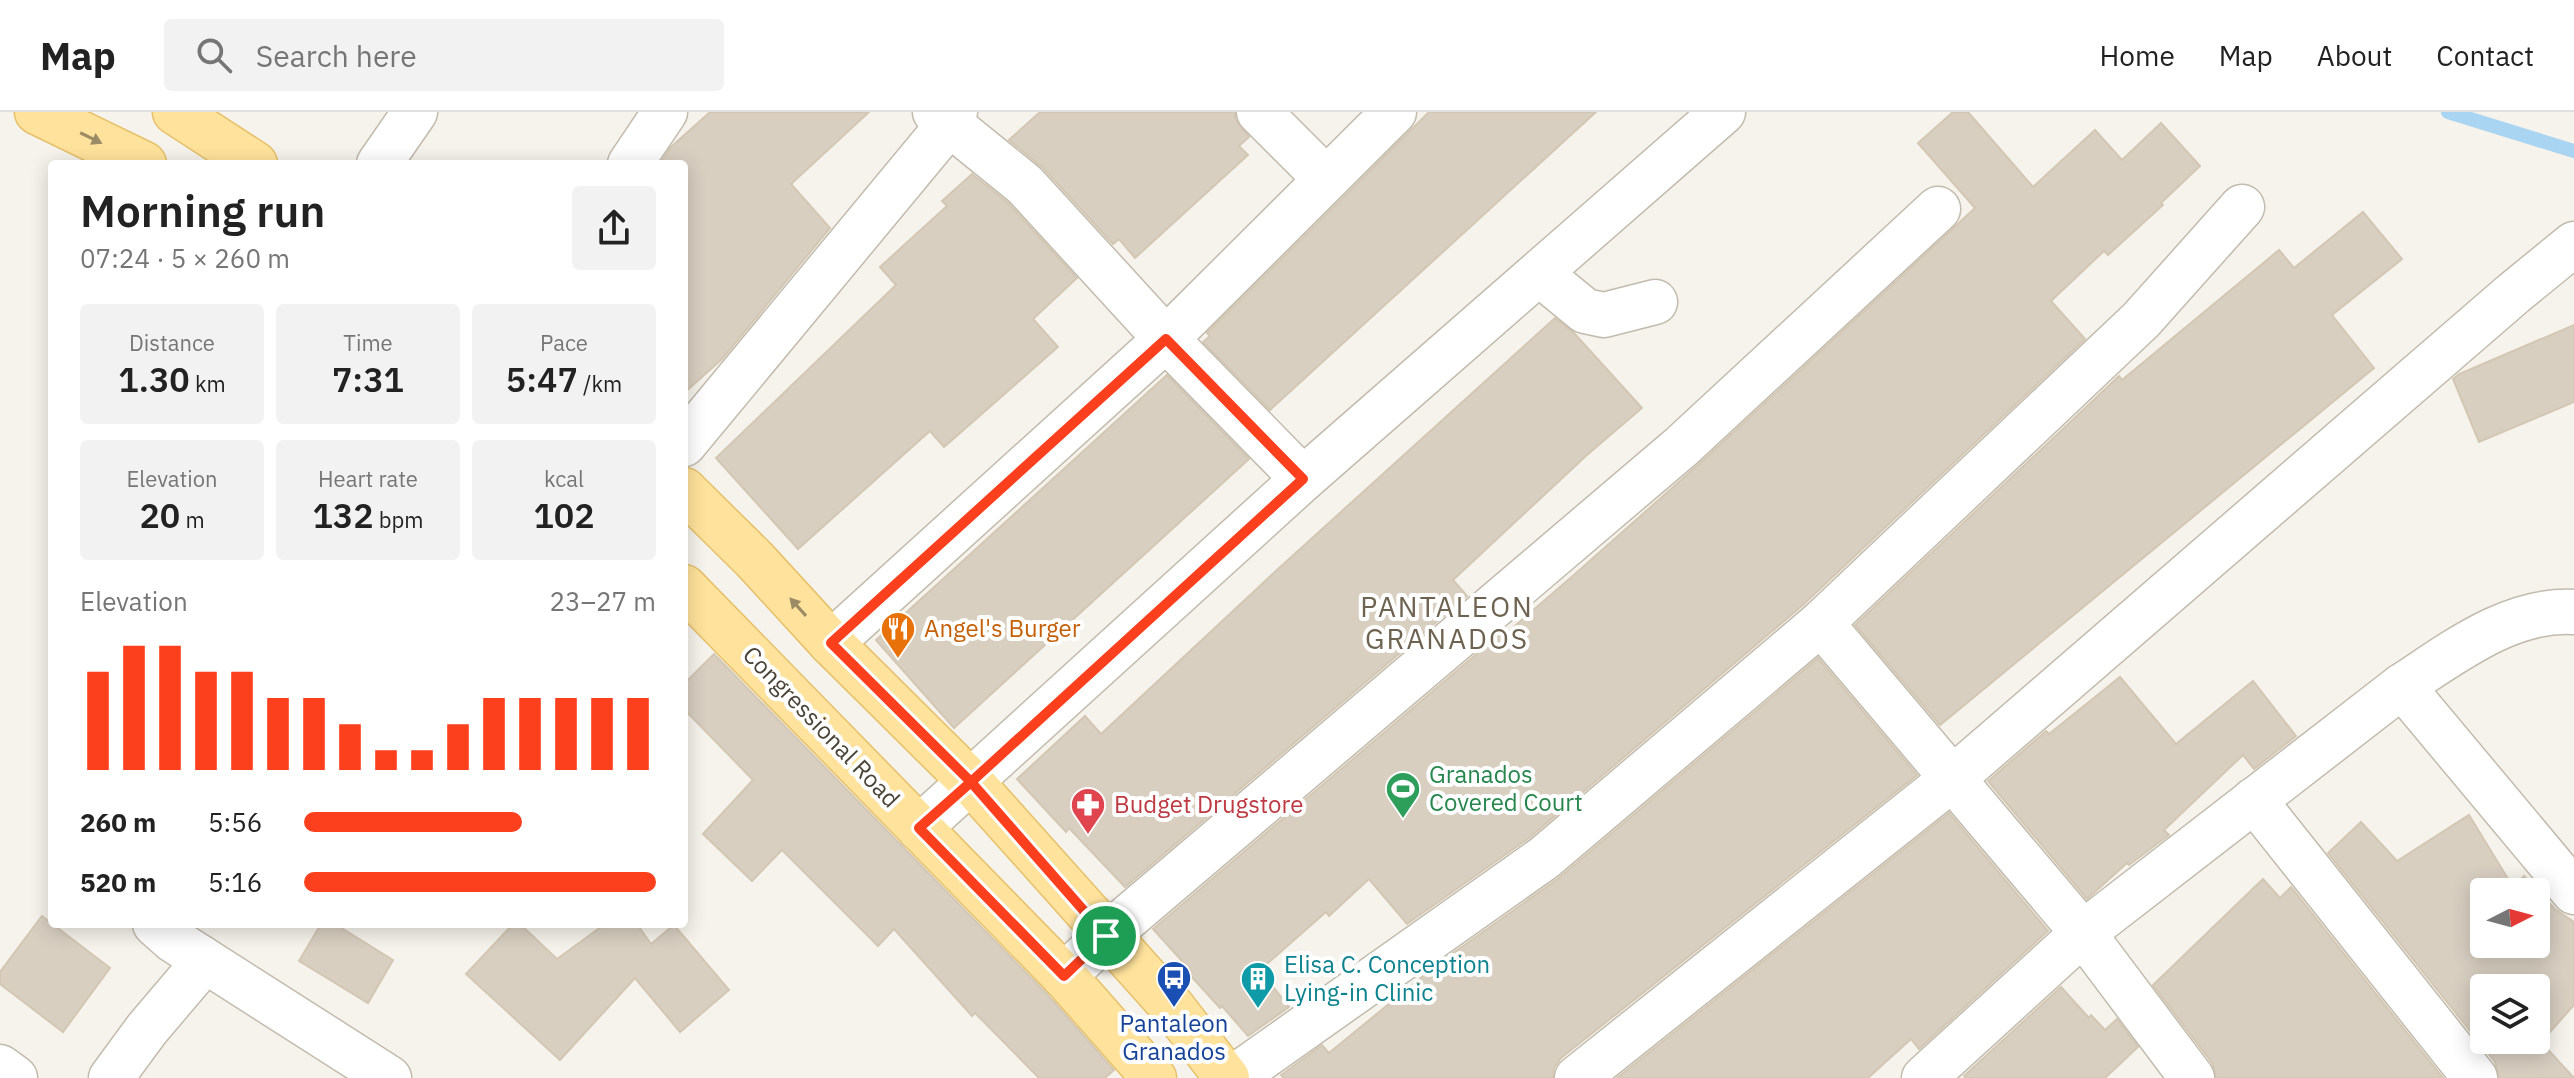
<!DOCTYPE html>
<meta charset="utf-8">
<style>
body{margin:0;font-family:"IBM Plex Sans",sans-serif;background:#f2f2f2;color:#222;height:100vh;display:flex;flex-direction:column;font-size:30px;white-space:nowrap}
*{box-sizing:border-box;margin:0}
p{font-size:26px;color:#767676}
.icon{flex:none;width:44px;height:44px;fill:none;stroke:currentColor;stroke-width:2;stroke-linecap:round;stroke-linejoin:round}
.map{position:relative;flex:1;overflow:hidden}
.details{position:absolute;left:48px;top:48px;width:640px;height:768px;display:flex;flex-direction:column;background:#fff;border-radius:8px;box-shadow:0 4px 20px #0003}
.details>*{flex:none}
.needle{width:52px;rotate:84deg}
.tools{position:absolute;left:2470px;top:766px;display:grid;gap:16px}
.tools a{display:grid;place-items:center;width:80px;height:80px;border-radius:8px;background:#fff;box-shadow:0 4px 20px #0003;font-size:40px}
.pin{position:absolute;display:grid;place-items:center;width:68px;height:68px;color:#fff;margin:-34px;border:4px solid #fff;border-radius:50%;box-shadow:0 2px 8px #0007}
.round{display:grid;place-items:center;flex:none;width:84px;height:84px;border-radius:8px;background:#f2f2f2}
.overview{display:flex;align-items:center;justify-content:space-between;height:136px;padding:0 32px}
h1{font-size:44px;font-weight:600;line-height:60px}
.metrics{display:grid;grid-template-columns:repeat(3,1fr);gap:12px;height:136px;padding:8px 32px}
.metrics div{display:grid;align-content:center;border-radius:8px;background:#f2f2f2;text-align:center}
.metrics b{font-size:34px;font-weight:600}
.metrics small{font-size:22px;font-weight:400}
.metrics p{font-size:22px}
.chart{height:224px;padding:16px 32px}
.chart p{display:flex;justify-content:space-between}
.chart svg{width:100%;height:144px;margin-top:8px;stroke:#fc3f1d;stroke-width:6}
ul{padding:0 32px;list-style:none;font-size:26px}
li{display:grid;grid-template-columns:128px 96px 1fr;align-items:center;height:60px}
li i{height:20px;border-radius:10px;background:#fc3f1d}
header{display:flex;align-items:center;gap:48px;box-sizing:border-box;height:112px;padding:0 40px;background:#fff;border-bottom:2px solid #e0e0e0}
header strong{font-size:38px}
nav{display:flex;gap:44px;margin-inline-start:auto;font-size:28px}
.search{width:560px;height:72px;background:#f2f2f2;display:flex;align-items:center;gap:20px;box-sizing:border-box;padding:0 28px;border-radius:8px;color:#767676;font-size:30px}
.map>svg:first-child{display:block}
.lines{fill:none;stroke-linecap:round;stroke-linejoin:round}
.stream{stroke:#a9d4f2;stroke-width:14}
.building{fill:#d8cfc1;stroke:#d3c7b4;stroke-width:2;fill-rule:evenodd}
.minor-casing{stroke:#c2bbae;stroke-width:47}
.major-casing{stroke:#e6c16a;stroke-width:47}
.minor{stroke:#fff;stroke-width:44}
.major{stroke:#ffe39c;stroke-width:44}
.oneway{fill:#9c8c66}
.route-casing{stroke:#fff;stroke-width:16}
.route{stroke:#fc3f1d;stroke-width:10}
.labels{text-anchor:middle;stroke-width:8;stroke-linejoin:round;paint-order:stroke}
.food-label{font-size:24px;fill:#c56008;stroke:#fff;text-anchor:start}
.street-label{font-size:24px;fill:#4b4439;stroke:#fff}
.leisure-label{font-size:24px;fill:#27864d;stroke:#fff;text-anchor:start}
.health-label{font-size:24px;fill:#be3a42;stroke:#fff;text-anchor:start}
.culture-label{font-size:24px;fill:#0d838f;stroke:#fff;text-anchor:start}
.transit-label{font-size:24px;fill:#164399;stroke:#fff}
.quarter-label{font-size:28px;letter-spacing:2px;fill:#6e6250;stroke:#fff}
</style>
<header>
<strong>Map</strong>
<div class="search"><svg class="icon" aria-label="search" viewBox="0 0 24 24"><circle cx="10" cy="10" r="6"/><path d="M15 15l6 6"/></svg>Search here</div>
<nav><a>Home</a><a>Map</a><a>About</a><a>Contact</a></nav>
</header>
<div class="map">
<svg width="2574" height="966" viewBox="0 0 2574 966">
<rect width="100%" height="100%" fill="#f6f3ec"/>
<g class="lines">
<path class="stream" d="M2448,0L2574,39"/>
</g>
<g class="building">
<path d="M710,0H869L791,72L830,116L722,247L684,281V52H660L671,35Z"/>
<path d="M1040,0H1235V7L1249,25L1239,34L1248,43L1135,146L1119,127L1113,132L1043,56L1009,28Z"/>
<path d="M1429,0H1596L1270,298L1203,230L1210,224L1207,221Z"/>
<path d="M1953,0H1968L2033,75L2095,18L2122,48L2161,11L2200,54L2161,91L2163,93L2108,143L2104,139L2051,189L2085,227L1804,492L1529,726L1407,812L1369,767L1329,804L1326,800L1260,858L1289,895L1248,924L1222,894L1220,896L1189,862L1192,860L1153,817L1500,522L1502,525L1575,462L1698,353L1975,96L1918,31Z"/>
<path d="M972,62L1008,91L1077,166L1033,207L1058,235L944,335L930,319L798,437L716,346L896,173L880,155L947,94L942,89Z"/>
<path d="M2363,100L2402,147L2332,203L2374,256L1940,613L1855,513L2119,264L2122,268L2279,138L2294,156Z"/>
<path d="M1555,206L1574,221L1642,296L1587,343L1453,468L1467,484L1125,775L1069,716L1066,720L1017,667L1085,604L1101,622L1278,457Z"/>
<path d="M2574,213V290L2479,330L2453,267L2459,262Z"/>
<path d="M1167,263L1249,347L954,616L876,528Z"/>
<path d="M714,542L1046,881L1114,958L1105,966H1039L975,901L972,904L894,817L878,834L782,738L752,769L703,722L753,668L684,597V572Z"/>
<path d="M1818,546L1917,663L1561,946L1554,956L1553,966H1284L1281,963L1322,933L1329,941L1439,851L1559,766Z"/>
<path d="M2120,565L2176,632L2253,569L2296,624L2254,657L2243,643L2164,718L2169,723L2129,753L2127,751L2087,787L1988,669L2038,626L2046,619L2049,622Z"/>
<path d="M1949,701L2048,819L1919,937L1911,927L1868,966H1617Z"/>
<path d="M2469,703L2513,775L2524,764L2555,797L2574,810V893L2541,930L2574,966H2499L2495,950L2328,741L2361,710L2397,749ZM2484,780H2536V832H2484ZM2484,876H2536V928H2484Z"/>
<path d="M2263,767L2280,786L2291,775L2443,966H2216L2212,951L2153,873Z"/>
<path d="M42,804L110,856L63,920L0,872V860Z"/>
<path d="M321,812H335L393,848L368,891L299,849Z"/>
<path d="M513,812H520L557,847L605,812H637L651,832L674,813L729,878L680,920L635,866L560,948L466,862Z"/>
<path d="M2061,875L2089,906L2091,903L2105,918L2117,907L2138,935L2105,966H1966L1964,964Z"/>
</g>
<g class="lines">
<defs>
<g id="minor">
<path d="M935,0L1025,73L1166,227L1303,367"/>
<path d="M1259,0L1326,67"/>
<path d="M379,52L415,0"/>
<path d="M630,52L665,0"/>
<path d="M1540,162L1585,199L1604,203L1655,190"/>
<path d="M684,332L949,12L955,0"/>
<path d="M1821,511L2083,821L2192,966"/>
<path d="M831,531L1166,227L1394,0"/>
<path d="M2402,574C2453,541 2510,496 2574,500"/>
<path d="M2254,688L2475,966"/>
<path d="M919,716L1303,367L1723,0"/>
<path d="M155,812L173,828L201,846"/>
<path d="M1064,864L1106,824L1681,335L1938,97"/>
<path d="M0,955L15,966"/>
<path d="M111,966L147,917L192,864L201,846L389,966"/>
<path d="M1233,966L1544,746L1821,511L2141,208L2242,95"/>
<path d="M1577,966L1952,667L2514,181L2574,132"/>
<path d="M1924,966L2083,821L2402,574L2574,780"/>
</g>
<g id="major">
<path d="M37,0L144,52"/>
<path d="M175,0L255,52"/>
<path d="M684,378L754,447L831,531L971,670L1174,897L1227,966"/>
<path d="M684,475L1064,864L1154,966"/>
</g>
</defs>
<use href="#minor" class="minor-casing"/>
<use href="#major" class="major-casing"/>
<use href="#minor" class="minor"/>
<use href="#major" class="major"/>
</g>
<defs><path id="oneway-solid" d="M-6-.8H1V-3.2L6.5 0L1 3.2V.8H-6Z" transform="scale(2)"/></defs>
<g class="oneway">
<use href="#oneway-solid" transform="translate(91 26) rotate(26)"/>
<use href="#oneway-solid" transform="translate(798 495) rotate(-132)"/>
</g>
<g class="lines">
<defs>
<path id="route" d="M1106,824L971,670L831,531L1166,227L1303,367L971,670L919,716L1064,864L1106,824"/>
</defs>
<use href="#route" class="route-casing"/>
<use href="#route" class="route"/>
</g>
<defs>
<symbol id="restaurant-pin" viewBox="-11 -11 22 30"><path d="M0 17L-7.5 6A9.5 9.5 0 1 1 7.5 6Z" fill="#e8710a" stroke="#fff"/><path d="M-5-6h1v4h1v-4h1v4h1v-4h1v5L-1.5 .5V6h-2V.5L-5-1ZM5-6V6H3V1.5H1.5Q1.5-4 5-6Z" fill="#fff"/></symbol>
<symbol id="stadium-pin" viewBox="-11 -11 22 30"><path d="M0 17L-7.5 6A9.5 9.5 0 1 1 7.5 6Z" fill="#2e9e5b" stroke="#fff"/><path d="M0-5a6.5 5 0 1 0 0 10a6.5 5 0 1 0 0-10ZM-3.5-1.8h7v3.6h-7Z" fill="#fff"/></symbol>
<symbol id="pharmacy-pin" viewBox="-11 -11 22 30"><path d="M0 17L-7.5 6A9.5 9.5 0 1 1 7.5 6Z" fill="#e0444e" stroke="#fff"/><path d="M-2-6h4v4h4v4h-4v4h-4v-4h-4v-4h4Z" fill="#fff"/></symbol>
<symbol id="bus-pin" viewBox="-11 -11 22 30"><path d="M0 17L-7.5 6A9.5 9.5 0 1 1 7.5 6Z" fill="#1a4fb4" stroke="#fff"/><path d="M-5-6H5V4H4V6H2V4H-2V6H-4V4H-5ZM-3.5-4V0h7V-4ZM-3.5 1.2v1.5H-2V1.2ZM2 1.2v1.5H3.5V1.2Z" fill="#fff"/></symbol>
<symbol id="building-pin" viewBox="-11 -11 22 30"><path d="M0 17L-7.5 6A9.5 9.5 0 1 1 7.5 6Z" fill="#0f9aa8" stroke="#fff"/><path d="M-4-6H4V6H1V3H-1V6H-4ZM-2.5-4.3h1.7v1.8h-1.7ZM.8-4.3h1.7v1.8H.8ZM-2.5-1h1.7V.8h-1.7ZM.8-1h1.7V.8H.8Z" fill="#fff"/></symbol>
</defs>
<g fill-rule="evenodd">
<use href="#restaurant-pin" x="878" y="497" width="40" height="54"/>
<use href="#stadium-pin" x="1383" y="657" width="40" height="54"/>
<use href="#pharmacy-pin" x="1068" y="673" width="40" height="54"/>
<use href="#bus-pin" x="1154" y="846" width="40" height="54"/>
<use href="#building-pin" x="1238" y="847" width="40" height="54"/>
</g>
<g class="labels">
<g class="food-label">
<text x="924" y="525">Angel's Burger</text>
</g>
<g class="street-label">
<text transform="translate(821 615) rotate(46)" y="8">Congressional Road</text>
</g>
<g class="leisure-label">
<text x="1429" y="671">Granados<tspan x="1429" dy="28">Covered Court</tspan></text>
</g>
<g class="health-label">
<text x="1114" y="701">Budget Drugstore</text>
</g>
<g class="culture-label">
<text x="1284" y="861">Elisa C. Conception<tspan x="1284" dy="28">Lying-in Clinic</tspan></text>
</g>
<g class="transit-label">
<text x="1174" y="920">Pantaleon<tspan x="1174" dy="28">Granados</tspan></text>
</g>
<g class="quarter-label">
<text x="1447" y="505">PANTALEON<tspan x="1447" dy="32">GRANADOS</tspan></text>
</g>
</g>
</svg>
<div class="tools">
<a><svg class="needle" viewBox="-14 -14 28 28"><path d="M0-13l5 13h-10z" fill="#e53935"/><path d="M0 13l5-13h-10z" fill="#767676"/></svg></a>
<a><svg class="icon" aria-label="layers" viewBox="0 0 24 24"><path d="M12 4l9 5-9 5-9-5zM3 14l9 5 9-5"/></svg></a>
</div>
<div class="pin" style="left:1106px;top:824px;background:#1e9e55"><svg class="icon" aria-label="arrive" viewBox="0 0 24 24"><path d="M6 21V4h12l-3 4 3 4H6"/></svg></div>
<section class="details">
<div class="overview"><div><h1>Morning run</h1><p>07:24 · 5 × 260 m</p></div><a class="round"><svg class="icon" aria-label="share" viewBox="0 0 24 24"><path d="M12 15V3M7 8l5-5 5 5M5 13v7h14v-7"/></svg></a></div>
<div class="metrics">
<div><p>Distance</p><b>1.30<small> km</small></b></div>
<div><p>Time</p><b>7:31</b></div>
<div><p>Pace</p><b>5:47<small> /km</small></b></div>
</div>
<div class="metrics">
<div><p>Elevation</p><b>20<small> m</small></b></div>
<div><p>Heart rate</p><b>132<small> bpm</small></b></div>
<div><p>kcal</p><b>102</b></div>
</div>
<div class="chart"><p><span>Elevation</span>23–27 m</p>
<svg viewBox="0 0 160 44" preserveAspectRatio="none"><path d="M5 44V14M15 44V6M25 44V6M35 44V14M45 44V14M55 44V22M65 44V22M75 44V30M85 44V38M95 44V38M105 44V30M115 44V22M125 44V22M135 44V22M145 44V22M155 44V22"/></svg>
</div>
<ul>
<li><b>260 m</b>5:56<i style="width:62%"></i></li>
<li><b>520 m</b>5:16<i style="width:100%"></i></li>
</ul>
</section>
</div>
